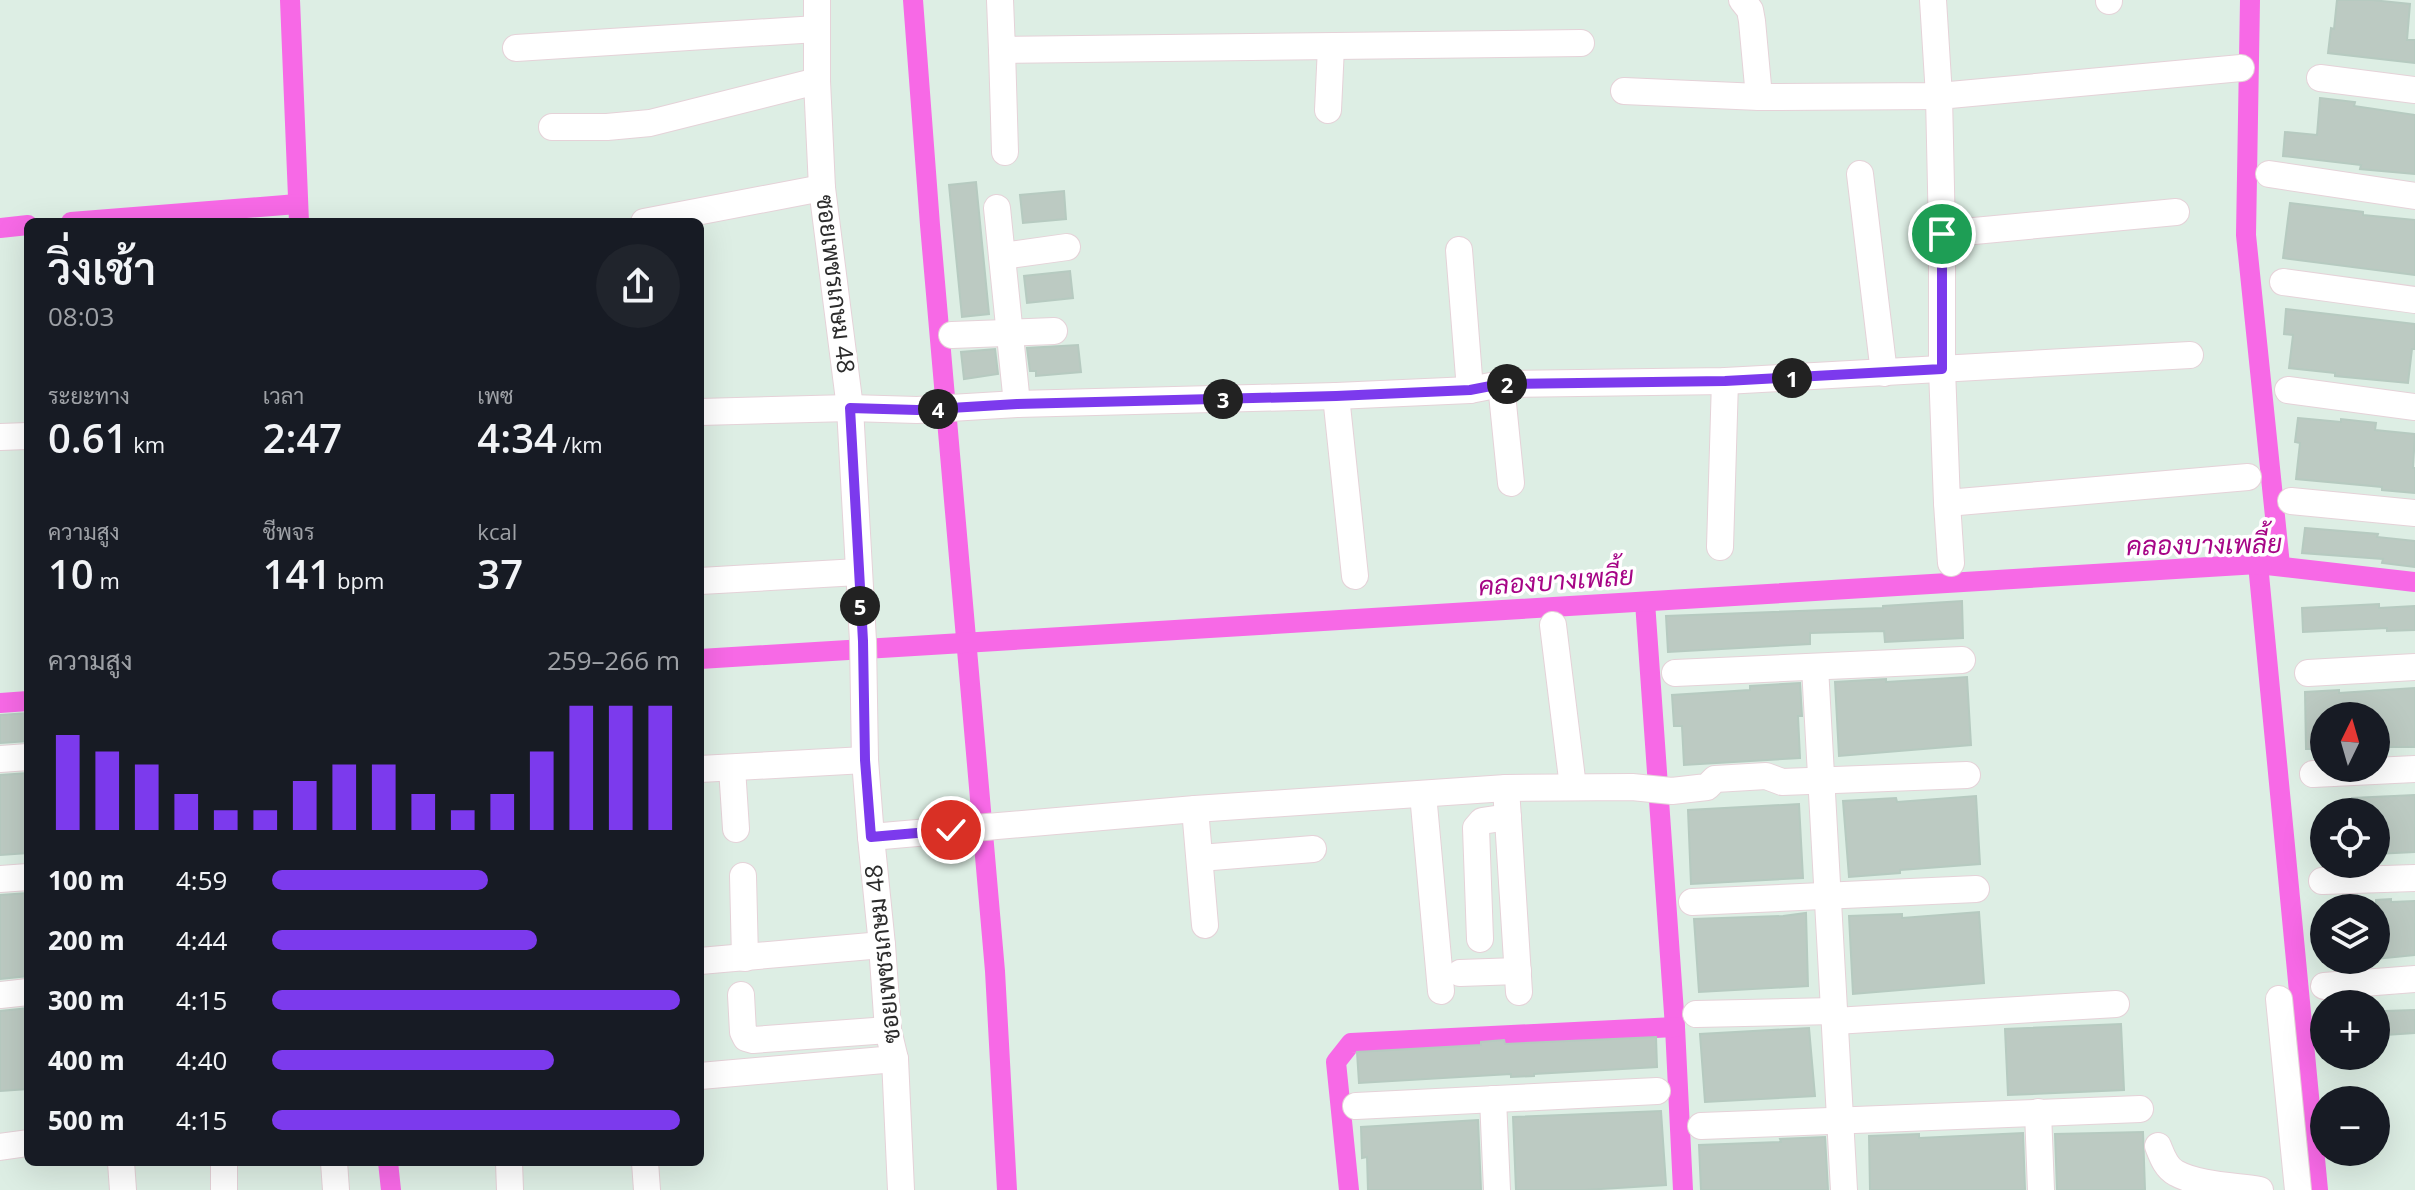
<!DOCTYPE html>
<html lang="th">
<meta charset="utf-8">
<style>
body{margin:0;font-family:"Open Sans",Sarabun,sans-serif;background:#20242c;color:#f1f3f6;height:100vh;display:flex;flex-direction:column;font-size:30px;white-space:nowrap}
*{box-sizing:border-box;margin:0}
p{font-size:26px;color:#9ea1a6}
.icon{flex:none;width:44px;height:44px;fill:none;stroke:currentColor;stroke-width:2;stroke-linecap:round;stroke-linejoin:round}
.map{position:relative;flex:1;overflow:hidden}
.sheet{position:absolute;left:24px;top:218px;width:680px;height:948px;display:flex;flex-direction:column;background:#171b24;border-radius:12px;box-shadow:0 8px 32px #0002}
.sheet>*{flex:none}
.needle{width:52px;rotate:5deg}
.fabs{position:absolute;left:2310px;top:702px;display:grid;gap:16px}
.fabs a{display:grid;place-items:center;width:80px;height:80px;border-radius:50%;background:#171b24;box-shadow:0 8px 32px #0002;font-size:40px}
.pin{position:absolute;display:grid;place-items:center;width:68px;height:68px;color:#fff;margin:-34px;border:4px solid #fff;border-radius:50%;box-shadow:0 2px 8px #0007}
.km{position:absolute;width:40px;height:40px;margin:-20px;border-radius:50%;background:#222;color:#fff;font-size:22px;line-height:40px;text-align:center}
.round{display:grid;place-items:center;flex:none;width:84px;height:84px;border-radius:42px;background:#20242c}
.summary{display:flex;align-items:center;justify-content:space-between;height:136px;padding:0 24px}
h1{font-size:44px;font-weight:600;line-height:60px}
.figures{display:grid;grid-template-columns:repeat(3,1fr);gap:12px;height:136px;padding:8px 24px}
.figures div{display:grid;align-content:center}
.figures b{font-size:40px;font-weight:600}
.figures small{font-size:22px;font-weight:400}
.figures p{font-size:22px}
.chart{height:224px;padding:16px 24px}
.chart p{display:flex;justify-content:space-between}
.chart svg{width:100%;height:144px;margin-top:8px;stroke:#7c3aed;stroke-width:6}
ul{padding:0 24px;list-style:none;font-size:26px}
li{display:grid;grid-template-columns:128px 96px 1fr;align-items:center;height:60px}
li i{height:20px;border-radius:10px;background:#7c3aed}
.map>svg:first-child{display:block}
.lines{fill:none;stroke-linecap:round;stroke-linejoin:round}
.canal{stroke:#f769e6;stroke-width:20}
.building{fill:#bccac2;stroke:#b6cac0;stroke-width:2}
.minor-casing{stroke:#e5d2d8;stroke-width:28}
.minor{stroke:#fff;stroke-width:26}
.route-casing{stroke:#fff;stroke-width:16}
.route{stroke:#7c3aed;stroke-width:10}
.labels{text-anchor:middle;stroke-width:7;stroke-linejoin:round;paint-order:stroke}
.street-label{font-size:24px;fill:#2c2c2c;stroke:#fff}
.water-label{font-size:26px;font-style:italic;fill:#a60586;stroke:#fff}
</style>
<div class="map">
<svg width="2415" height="1190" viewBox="0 0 2415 1190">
<rect width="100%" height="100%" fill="#ddeee4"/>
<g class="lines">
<g class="canal">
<path d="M290,0L299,222"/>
<path d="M913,0L930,225L995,971L1007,1190"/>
<path d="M2250,0L2246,235L2280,565"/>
<path d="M71,222L297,204"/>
<path d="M0,228L28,225"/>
<path d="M2258,564L2318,1190"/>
<path d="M1645,602L1675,1027L1683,1190"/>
<path d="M700,659L2258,564L2415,582"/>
<path d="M0,703L28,701"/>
<path d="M388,1162L391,1190"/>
<path d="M1349,1190L1336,1062L1351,1043L1675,1027"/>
</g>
</g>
<g class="building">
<path d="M2337,0H2372L2410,4L2407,40H2415V63L2328,53L2331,28L2334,29Z"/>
<path d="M2320,98L2355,102L2354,106L2415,115V174L2360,169L2361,165L2283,156L2285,132L2317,135Z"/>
<path d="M976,182L989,314L962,317L949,185Z"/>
<path d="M1064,191L1066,219L1023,223L1020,195Z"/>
<path d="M2290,203L2363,212V215L2415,220V275L2283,258Z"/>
<path d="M1070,271L1073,298L1027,303L1024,276Z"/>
<path d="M2286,309L2415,324V349H2412L2408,383L2335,376V373L2289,368L2293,335L2284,334Z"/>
<path d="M1078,345L1081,372L1036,376V371H1030L1027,348Z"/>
<path d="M995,349L998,374L964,379L961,352Z"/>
<path d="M2298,418L2341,422V419L2376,423L2375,430L2415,434L2413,468H2415V493L2382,490V487L2296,479L2300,443L2295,442Z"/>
<path d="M2305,528L2378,534L2377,537L2415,541V567L2382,563L2383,559L2302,553Z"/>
<path d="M1962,601L1963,638L1885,642L1884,631L1810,633V644L1668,652L1666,616L1883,608V606Z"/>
<path d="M2379,604V608L2415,606V630L2387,631V628L2303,632L2302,608Z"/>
<path d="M1967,677L1971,745L1839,756L1835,682L1886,679V682Z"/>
<path d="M1800,683L1802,716H1798L1800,758L1684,765L1682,726H1674L1672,695L1750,690V686Z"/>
<path d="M2415,688V747H2376V715L2324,716V749H2306L2305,692L2339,690V693Z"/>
<path d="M28,713V741L0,743V715Z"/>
<path d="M28,773V853L0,855V775Z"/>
<path d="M2415,795V852L2376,854V812H2353L2352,798Z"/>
<path d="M1976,796L1980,864L1900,870V873L1849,877L1843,801L1896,798L1897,802Z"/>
<path d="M1799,804L1803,878L1691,884L1688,810Z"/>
<path d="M28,893V976L0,979V895Z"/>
<path d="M2391,899V902L2415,901V955L2376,959V900Z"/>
<path d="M1979,912L1984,983L1853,994L1849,916L1902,914V918Z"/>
<path d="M1806,913L1808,986L1699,992L1694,919L1783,916Z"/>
<path d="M28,1008V1089L0,1091V1011Z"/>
<path d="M2415,1010V1033L2386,1035L2385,1011Z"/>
<path d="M2121,1024L2124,1090L2008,1095L2005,1029Z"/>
<path d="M1809,1028L1815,1096L1705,1102L1700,1034Z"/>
<path d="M1656,1037L1657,1067L1534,1074V1076L1511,1077V1074L1359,1083L1357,1052L1481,1045V1042L1504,1040L1505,1044Z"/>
<path d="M1661,1111L1666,1185L1585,1190H1516L1513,1117Z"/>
<path d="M1478,1120L1481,1190H1368L1367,1157L1362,1158L1361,1127Z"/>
<path d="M2143,1132L2145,1190H2057L2055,1134Z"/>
<path d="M2023,1133L2025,1190H1870L1869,1136L1919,1134V1138Z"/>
<path d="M1825,1137L1828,1190H1701L1699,1145L1781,1142L1780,1139Z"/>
</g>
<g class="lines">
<defs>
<g id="minor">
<path d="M817,0V81L822,188L850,408L863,641L865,760L871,837L882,945L888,1030L895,1059L901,1190"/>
<path d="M1000,0L1002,50L1581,43"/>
<path d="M1742,0L1750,10L1752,21L1759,97"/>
<path d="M2109,1V0"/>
<path d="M516,48L817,29"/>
<path d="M1002,50L1005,152"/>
<path d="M2320,78L2415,90"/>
<path d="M1624,91L1759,97L1939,96L1933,0"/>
<path d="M1328,110L1331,47"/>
<path d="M552,127H607L650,123L817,81"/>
<path d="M1860,174L1884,373"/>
<path d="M2269,174L2415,196"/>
<path d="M997,208L1017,404"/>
<path d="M2176,212L1942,234V369L1947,503L2248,477"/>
<path d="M644,222L822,188"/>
<path d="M1942,234L1939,96L2241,68"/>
<path d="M1459,250L1470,390"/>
<path d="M1002,256L1067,247"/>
<path d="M2283,282L2415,300"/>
<path d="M952,335L1054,331"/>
<path d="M1501,384L1511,483"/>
<path d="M2288,390L2415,407"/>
<path d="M1336,396L1355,576"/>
<path d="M700,412L850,408L917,410L1017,404L1336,396L1470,390L1501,384L1725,381L2190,355"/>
<path d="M0,437L28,436"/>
<path d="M2291,501L2415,513"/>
<path d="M1947,503L1951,563"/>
<path d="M1720,547L1725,381"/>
<path d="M700,581L858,572"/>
<path d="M1553,625L1573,787"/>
<path d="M1815,667L1844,1190"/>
<path d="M1675,673L1962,660"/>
<path d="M2308,673L2415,667"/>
<path d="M0,759L28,757"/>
<path d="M732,768L736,829"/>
<path d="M700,769L865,760"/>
<path d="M2313,774L2415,769"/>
<path d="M1506,788L1519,992"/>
<path d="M1423,794L1441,991"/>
<path d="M1195,809L1205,925"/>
<path d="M871,837L1195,809L1506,788L1632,787L1672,791L1707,787L1715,779L1766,776L1782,782L1967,775"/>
<path d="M1200,858L1313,849"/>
<path d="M743,876L745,958"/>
<path d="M0,879L28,877"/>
<path d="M2322,881L2415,878"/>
<path d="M1692,902L1976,889"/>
<path d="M1480,939L1476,828L1482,821L1508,817"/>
<path d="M700,961L882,945"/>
<path d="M1460,973L1518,971"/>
<path d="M2324,986L2415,979"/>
<path d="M0,995L28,992"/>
<path d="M741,995L743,1032L746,1038L753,1040L888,1030"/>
<path d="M2279,999L2298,1190"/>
<path d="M1696,1014L1834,1011"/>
<path d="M1835,1021L2116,1004"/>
<path d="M700,1076L895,1059"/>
<path d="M1493,1099L1497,1190"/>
<path d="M1356,1106L1657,1091"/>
<path d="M2038,1112L2041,1190"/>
<path d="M1701,1126L2140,1109"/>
<path d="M2158,1146C2162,1156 2166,1168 2176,1173C2197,1185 2236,1186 2260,1190"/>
<path d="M0,1147L28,1143"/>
<path d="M121,1162L123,1190"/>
<path d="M224,1162V1190"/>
<path d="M334,1162L336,1190"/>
<path d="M509,1162L510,1190"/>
<path d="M645,1162L647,1190"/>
</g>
</defs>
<use href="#minor" class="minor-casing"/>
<use href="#minor" class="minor"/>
</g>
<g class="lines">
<defs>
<path id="route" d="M951,830L871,837L865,760L863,641L850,408L917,410L1017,404L1336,396L1470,390L1501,384L1725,381L1942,369V234"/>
</defs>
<use href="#route" class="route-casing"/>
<use href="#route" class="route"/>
</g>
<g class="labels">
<g class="street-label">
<text transform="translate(835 284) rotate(83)" y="8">ซอยเพชรเกษม 48</text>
<text transform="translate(883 954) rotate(-96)" y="8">ซอยเพชรเกษม 48</text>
</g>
<g class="water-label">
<text transform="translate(2204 545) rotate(-1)" y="9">คลองบางเพลี้ย</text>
<text transform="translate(1556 581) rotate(-4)" y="9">คลองบางเพลี้ย</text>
</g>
</g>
</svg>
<div class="fabs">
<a><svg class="needle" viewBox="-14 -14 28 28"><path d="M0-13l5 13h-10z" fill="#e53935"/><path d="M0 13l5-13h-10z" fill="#9ea1a6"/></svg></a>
<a><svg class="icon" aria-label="locate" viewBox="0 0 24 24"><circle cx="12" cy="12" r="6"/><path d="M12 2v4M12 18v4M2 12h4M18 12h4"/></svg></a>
<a><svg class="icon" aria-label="layers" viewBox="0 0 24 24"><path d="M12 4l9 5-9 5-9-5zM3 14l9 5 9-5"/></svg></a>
<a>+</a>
<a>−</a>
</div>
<div class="pin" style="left:1942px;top:234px;background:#1e9e55"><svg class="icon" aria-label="arrive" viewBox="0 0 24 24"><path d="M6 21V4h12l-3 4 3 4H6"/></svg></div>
<div class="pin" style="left:951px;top:830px;background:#d93025"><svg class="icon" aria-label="check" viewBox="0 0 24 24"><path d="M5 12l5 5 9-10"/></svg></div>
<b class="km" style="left:1792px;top:378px">1</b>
<b class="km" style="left:1507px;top:384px">2</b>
<b class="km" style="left:1223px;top:399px">3</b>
<b class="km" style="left:938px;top:409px">4</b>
<b class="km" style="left:860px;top:606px">5</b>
<section class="sheet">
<div class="summary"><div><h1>วิ่งเช้า</h1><p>08:03</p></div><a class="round"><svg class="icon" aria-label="share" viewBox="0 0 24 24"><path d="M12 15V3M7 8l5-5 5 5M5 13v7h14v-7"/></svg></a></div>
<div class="figures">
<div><p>ระยะทาง</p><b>0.61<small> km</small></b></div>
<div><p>เวลา</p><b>2:47</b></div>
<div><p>เพซ</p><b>4:34<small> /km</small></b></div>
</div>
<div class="figures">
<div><p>ความสูง</p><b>10<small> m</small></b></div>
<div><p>ชีพจร</p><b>141<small> bpm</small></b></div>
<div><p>kcal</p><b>37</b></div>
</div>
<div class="chart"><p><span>ความสูง</span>259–266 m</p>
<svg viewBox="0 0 160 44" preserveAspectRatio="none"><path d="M5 44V15M15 44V20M25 44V24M35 44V33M45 44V38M55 44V38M65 44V29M75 44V24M85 44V24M95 44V33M105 44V38M115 44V33M125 44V20M135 44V6M145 44V6M155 44V6"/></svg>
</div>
<ul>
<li><b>100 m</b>4:59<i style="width:53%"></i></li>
<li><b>200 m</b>4:44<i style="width:65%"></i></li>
<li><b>300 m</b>4:15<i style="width:100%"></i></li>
<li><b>400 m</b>4:40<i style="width:69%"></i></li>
<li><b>500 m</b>4:15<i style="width:100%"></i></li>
</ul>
</section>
</div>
